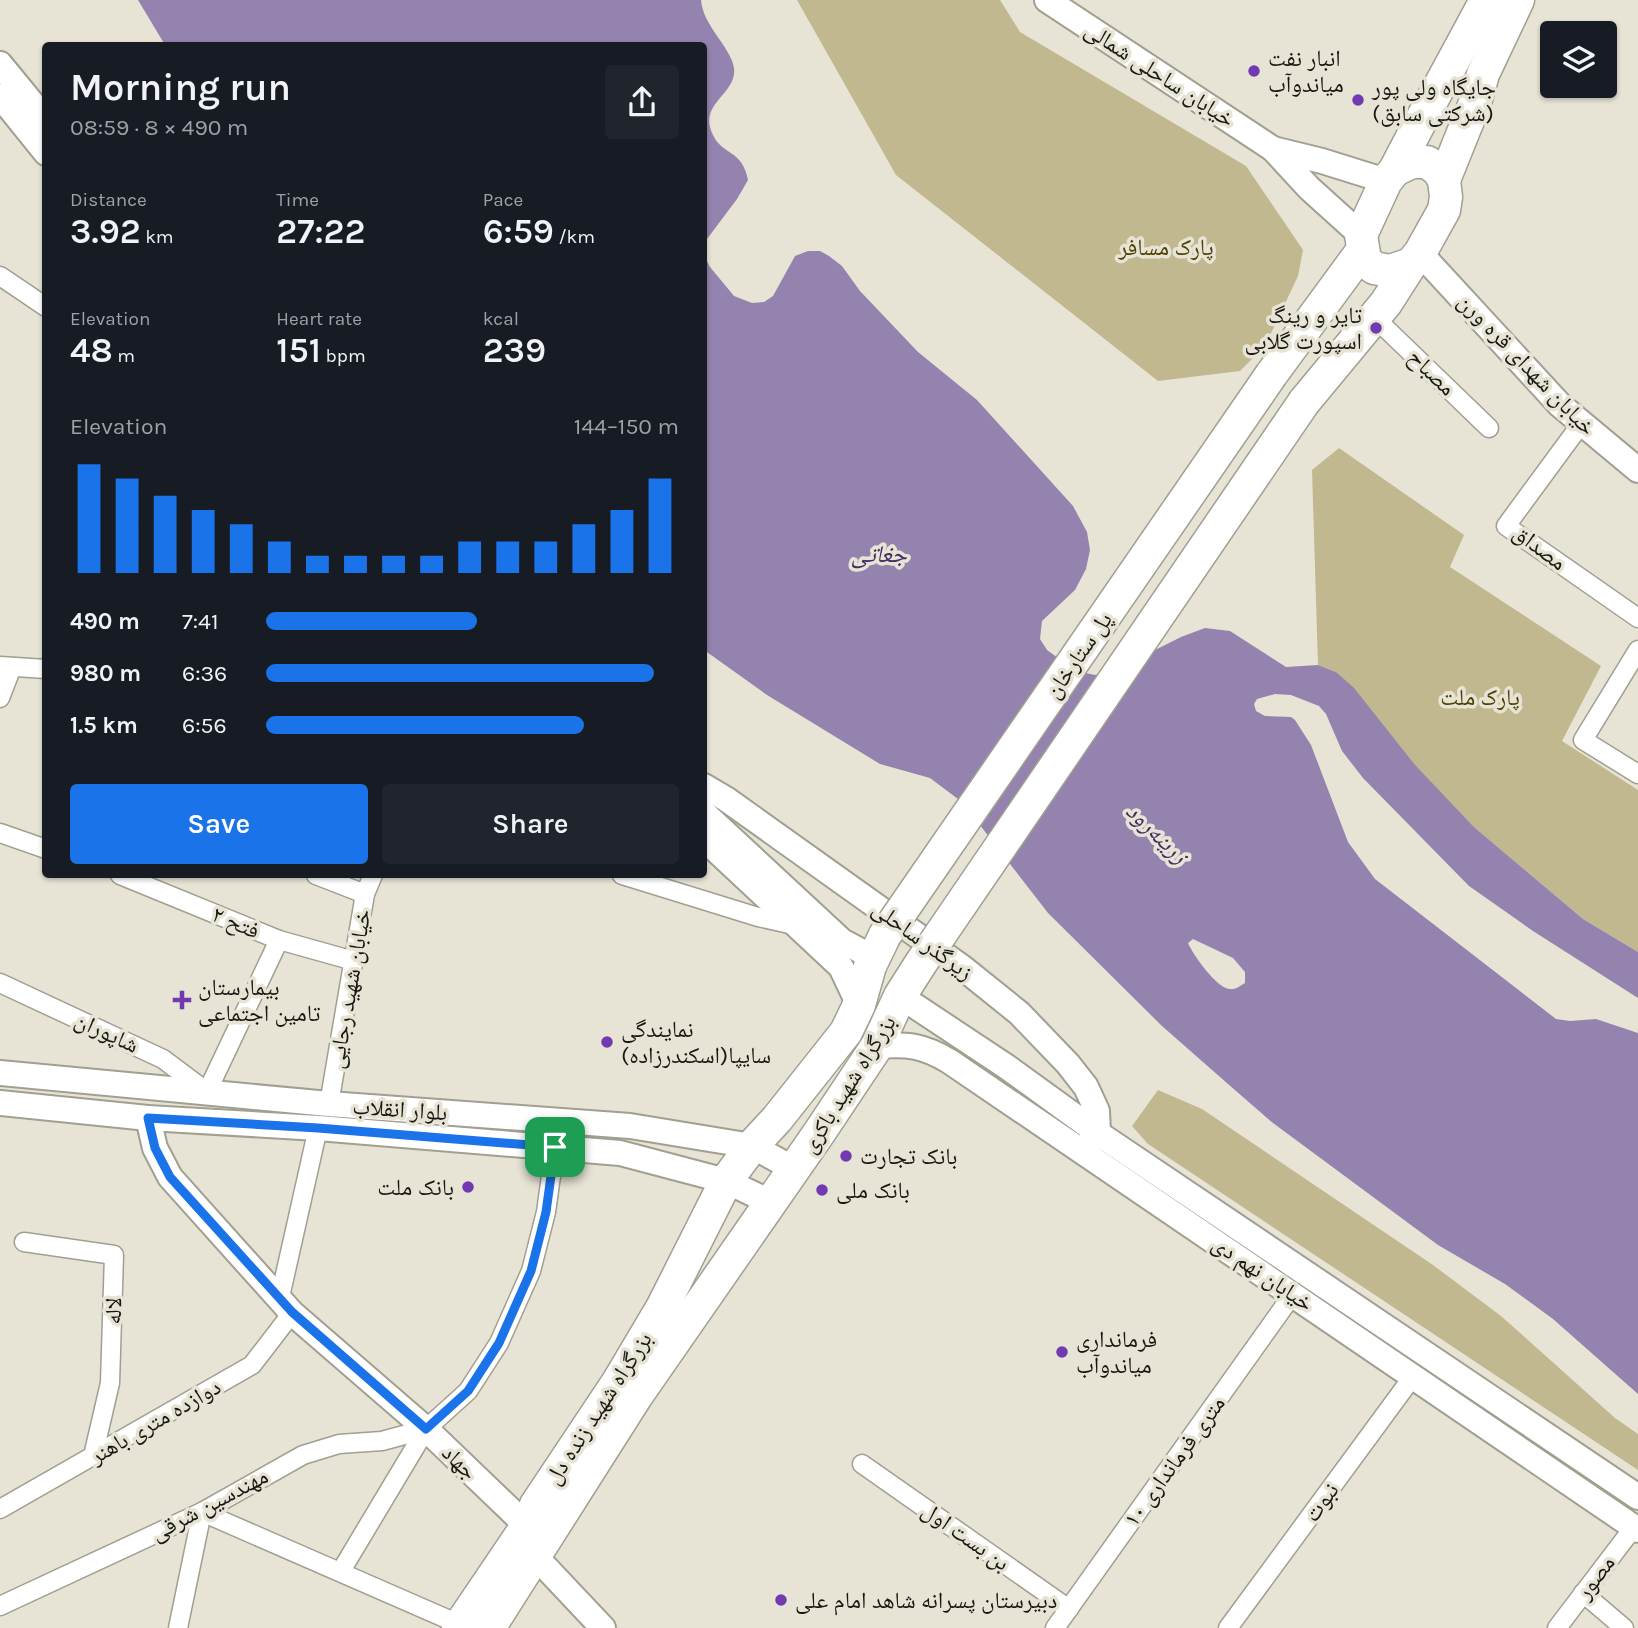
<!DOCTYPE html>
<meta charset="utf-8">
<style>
body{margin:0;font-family:Karla,"Noto Naskh Arabic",sans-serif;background:#20242c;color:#f1f3f6;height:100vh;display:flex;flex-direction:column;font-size:26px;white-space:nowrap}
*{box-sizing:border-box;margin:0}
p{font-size:23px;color:#9ea1a6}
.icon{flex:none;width:38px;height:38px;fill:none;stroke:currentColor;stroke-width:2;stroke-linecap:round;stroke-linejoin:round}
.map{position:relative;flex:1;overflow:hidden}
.sheet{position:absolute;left:42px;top:42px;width:665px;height:836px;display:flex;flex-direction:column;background:#171b24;border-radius:7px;box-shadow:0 2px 5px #0004}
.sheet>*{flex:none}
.fabs{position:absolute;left:1540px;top:21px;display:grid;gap:14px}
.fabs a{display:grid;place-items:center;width:77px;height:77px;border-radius:7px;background:#171b24;box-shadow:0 2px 5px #0004;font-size:35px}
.pin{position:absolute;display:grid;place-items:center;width:60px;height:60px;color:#fff;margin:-30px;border-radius:14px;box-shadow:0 4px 10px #0006}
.round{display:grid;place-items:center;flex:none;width:74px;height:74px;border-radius:7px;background:#20242c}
.summary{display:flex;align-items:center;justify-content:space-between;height:119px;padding:0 28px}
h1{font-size:38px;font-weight:600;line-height:52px}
.figures{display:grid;grid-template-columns:repeat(3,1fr);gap:10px;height:119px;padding:7px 28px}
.figures div{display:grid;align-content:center}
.figures b{font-size:35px;font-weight:600}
.figures small{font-size:19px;font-weight:400}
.figures p{font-size:19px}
.chart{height:196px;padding:14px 28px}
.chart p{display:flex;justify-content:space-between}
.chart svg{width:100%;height:126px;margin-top:7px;stroke:#1a73e8;stroke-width:6}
.action{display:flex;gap:14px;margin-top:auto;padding:14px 28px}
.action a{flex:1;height:80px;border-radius:7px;background:#1a73e8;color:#fff;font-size:28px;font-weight:600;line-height:80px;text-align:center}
.action a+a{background:#20242c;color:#f1f3f6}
ul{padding:0 28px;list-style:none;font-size:23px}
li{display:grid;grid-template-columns:112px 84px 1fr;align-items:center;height:52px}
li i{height:18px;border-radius:9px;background:#1a73e8}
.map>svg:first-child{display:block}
.green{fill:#c1b890}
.water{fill:#9383ae;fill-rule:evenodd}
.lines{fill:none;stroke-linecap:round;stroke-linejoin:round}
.street-casing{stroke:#a19f90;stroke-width:21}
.secondary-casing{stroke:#a19f90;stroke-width:28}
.highway-casing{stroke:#a19f90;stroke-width:35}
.street{stroke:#fff;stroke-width:18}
.secondary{stroke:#fff;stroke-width:24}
.highway{stroke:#fff;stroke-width:32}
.highway-bridge-casing{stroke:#a19f90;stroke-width:35;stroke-linecap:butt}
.highway-bridge{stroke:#fff;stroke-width:32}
.route-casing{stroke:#fff;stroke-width:14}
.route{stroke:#1a73e8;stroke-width:9}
.poi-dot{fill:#713ab1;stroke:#e7e4d5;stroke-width:2.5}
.labels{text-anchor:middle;stroke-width:7;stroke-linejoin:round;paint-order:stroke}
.poi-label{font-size:23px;fill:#181712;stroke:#e7e4d5;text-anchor:start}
.street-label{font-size:23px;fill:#181712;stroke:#e7e4d5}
.park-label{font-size:23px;fill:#4c4002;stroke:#e7e4d5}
.water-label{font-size:24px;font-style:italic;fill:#432c63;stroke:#e7e4d5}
</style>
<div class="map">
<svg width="1638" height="1628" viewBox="0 0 1638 1628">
<rect width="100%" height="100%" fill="#e7e4d5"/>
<g class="green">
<path d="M797,0H1000L1020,32L1246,166L1303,250L1298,276L1265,346L1240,371L1158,381L896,175Z"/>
<path d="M1339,448L1464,535L1450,567L1601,666L1562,741L1638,790V952L1583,919L1474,827L1414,765L1336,672L1318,665L1312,470Z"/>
<path d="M1158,1090L1202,1109L1433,1265L1501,1316L1615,1418L1638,1434V1470L1148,1144L1132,1126Z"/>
</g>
<path class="water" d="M138,0H701C703,26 731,47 734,68C737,95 697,103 713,135C723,156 742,149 748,180L737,199L707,239L705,257L710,267L734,296L752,303L764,302L773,296L795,256L808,251H820L829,256L842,266L860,291L918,352L977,400L1073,506L1087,532L1090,550L1086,569L1075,590L1042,621L1040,639L1047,650L1076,671L1095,675L1115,670L1181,637L1205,628L1230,631L1286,667L1318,665L1336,672L1354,688L1415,765L1474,827L1583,919L1638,952V998L1533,931L1469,886L1363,778L1342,751L1326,714L1319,706L1291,695L1275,694L1257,699L1254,704L1256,711L1265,716L1291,717L1295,720L1311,745L1348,842L1375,879L1556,1019L1570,1021L1596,1019L1638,1033V1394L1553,1319L1505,1284L1438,1245L1273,1123L1228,1084L1162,1026L1048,913L962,802L930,778L880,764L767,695L704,650V46L165,45ZM1193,939L1233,958L1245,972V983C1240,986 1236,990 1229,989C1216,987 1193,955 1188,943Z"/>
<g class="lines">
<defs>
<g id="street">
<path d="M0,276L46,307"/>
<path d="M1374,317L1489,428"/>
<path d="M1581,424L1506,526L1638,618"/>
<path d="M1638,650L1583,740L1638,774"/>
<path d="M0,666L46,669"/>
<path d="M0,698L12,667"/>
<path d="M0,833L46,849"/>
<path d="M120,875L279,940L354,961"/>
<path d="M316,875L365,894"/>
<path d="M622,875L758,917L794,925"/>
<path d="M0,983L163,1059L207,1092L279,940"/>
<path d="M329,1104L365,894L373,875"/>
<path d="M24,1242L114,1255L110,1383L93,1456"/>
<path d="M280,1297L318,1128"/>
<path d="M862,1464L1069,1609"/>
<path d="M0,1509L252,1365L292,1313"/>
<path d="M341,1571L426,1429L468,1391L499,1343L531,1271L546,1212L555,1147"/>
<path d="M1583,1593L1624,1628"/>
<path d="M0,1606L202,1512L303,1455L339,1444L382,1441L426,1429"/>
<path d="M178,1628L202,1512L461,1625"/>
<path d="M1055,1628L1293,1294"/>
<path d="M1228,1628L1414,1375"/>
<path d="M1557,1628L1634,1527"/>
</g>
<g id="secondary">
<path d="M1047,0L1273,149L1309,188L1361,235"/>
<path d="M0,64L46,120"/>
<path d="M0,96L46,153"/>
<path d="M1273,149L1322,161L1386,181"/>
<path d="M1420,253L1560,405L1638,470"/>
<path d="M704,786L726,799L963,968L1019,1013L1068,1064L1086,1087L1097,1111L1098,1133L1090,1142"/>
<path d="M704,813L842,941L874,958"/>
<path d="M704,839L841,967L859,1005"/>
<path d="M900,996L1007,1067L1105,1138L1638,1497"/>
<path d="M877,1046C908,1044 922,1045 949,1061L1638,1530"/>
<path d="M0,1073L329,1104L630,1126L752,1146L794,1169"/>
<path d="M0,1103L148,1118L318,1128L620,1153L726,1181L770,1202"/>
<path d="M148,1118L155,1148L170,1177L292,1313L426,1429L527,1526"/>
<path d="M536,1557L603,1628"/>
</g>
<g id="highway">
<path d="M1412,162H1427L1438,170L1444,180L1446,197L1444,210L1420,253L1411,264L1390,271L1374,268L1365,260L1361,235L1386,181L1395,170Z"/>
<path d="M1395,170C1424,113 1456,57 1486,0"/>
<path d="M1444,180L1475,103L1483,74L1518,0"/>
<path d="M1271,375L1362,251"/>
<path d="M1304,402L1386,303L1411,264"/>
<path d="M458,1628L527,1526L536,1505L618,1382L662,1308L726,1181L752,1146L777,1119L846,1032L859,1005L870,966L885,935"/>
<path d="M489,1628L637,1395L819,1133L877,1046L900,996L921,963"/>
</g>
</defs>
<use href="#street" class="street-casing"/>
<use href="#secondary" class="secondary-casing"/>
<use href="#highway" class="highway-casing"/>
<use href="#street" class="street"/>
<use href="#secondary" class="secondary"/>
<use href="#highway" class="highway"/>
<defs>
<g id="highway-bridge">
<path d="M885,935L1271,375"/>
<path d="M921,963L1304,402"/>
</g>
</defs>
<use href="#highway-bridge" class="highway-bridge-casing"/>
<use href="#highway-bridge" class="highway-bridge"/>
</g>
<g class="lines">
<defs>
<path id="route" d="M148,1118L318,1128L555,1147L546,1212L531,1271L499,1343L468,1391L426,1429L292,1312L170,1177L155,1148Z"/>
</defs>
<use href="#route" class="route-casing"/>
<use href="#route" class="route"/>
</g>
<g class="poi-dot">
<circle cx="1254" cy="71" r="7"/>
<circle cx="1358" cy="100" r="7"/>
<circle cx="1376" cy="328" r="7"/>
<path d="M178.5 989.5h7v7h7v7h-7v7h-7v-7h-7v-7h7z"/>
<circle cx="607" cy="1042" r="7"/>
<circle cx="846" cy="1156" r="7"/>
<circle cx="468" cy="1187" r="7"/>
<circle cx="822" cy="1190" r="7"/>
<circle cx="1062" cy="1352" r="7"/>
<circle cx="781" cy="1600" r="7"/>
</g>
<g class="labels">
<g class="poi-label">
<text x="1268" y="66">انبار نفت<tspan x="1268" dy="26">میاندوآب</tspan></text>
<text x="1372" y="95">جایگاه ولی پور<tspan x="1372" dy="26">(شرکتی سابق)</tspan></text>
<text x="1362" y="323" text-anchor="end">تایر و رینگ<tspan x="1362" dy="26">اسپورت گلابی</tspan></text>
<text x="198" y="995">بیمارستان<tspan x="198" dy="26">تامین اجتماعی</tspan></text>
<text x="621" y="1037">نمایندگی<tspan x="621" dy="26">سایپا(اسکندرزاده)</tspan></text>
<text x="860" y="1164">بانک تجارت</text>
<text x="454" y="1195" text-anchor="end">بانک ملت</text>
<text x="836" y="1198">بانک ملی</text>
<text x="1076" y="1347">فرمانداری<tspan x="1076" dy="26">میاندوآب</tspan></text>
<text x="795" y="1608">دبیرستان پسرانه شاهد امام علی</text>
</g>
<g class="street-label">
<text transform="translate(1160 74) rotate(33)" y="8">خیابان ساحلی شمالی</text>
<text transform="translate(1527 364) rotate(46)" y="8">خیابان شهدای قره ورن</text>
<text transform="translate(1432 372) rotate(44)" y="8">مصباح</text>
<text transform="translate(1540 547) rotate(37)" y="8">مصداق</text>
<text transform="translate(1078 655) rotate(-55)" y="8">پل ستارخان</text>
<text transform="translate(236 922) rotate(23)" y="8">فتح ۲</text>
<text transform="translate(923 940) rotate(36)" y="8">زیرگذر ساحلی</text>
<text transform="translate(349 989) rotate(-80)" y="8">خیابان شهید رجایی</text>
<text transform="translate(107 1032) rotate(25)" y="8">شاپوران</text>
<text transform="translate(848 1084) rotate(-58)" y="8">بزرگراه شهید باکری</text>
<text transform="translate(400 1109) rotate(4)" y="8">بلوار انقلاب</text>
<text transform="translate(1263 1273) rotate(34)" y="8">خیابان نهم دی</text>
<text transform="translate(113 1311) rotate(-88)" y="8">لاله</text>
<text transform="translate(598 1408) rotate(-57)" y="8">بزرگراه شهید زنده دل</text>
<text transform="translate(155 1421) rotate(-30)" y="8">دوازده متری باهنر</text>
<text transform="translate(1174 1461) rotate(-54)" y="8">۱۰ متری فرمانداری</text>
<text transform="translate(460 1462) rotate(44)" y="8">جهاد</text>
<text transform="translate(1321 1502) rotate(-54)" y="8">نبوت</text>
<text transform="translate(209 1504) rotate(-28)" y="8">مهندسین شرقی</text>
<text transform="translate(966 1536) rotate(35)" y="8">بن بست اول</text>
<text transform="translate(1595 1577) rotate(-53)" y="8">مصور</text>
</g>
<g class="park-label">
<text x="1166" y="255">پارک مسافر</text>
<text x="1480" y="705">پارک ملت</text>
</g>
<g class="water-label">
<text x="879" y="562">جغاتی</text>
<text transform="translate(1157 833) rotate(44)" y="8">زرینه‌رود</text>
</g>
</g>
</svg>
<div class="fabs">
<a><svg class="icon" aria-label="layers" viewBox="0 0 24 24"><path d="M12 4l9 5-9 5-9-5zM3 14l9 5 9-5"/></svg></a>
</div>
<div class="pin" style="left:555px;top:1147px;background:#1e9e55"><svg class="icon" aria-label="arrive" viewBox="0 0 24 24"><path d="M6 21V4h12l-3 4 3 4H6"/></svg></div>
<section class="sheet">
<div class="summary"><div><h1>Morning run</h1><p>08:59 · 8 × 490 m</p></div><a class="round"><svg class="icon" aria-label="share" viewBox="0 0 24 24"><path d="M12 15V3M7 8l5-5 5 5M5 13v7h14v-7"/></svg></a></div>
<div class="figures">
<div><p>Distance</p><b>3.92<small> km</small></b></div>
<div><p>Time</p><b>27:22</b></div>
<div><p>Pace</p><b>6:59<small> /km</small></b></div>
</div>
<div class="figures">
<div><p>Elevation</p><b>48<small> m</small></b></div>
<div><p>Heart rate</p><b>151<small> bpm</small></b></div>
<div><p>kcal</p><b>239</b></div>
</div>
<div class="chart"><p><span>Elevation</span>144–150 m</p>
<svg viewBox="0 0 160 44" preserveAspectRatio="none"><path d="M5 44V6M15 44V11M25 44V17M35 44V22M45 44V27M55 44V33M65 44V38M75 44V38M85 44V38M95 44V38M105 44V33M115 44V33M125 44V33M135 44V27M145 44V22M155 44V11"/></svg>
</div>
<ul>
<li><b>490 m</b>7:41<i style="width:51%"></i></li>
<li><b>980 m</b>6:36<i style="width:94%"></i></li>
<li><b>1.5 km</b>6:56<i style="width:77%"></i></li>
</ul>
<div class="action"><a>Save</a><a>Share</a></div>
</section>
</div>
